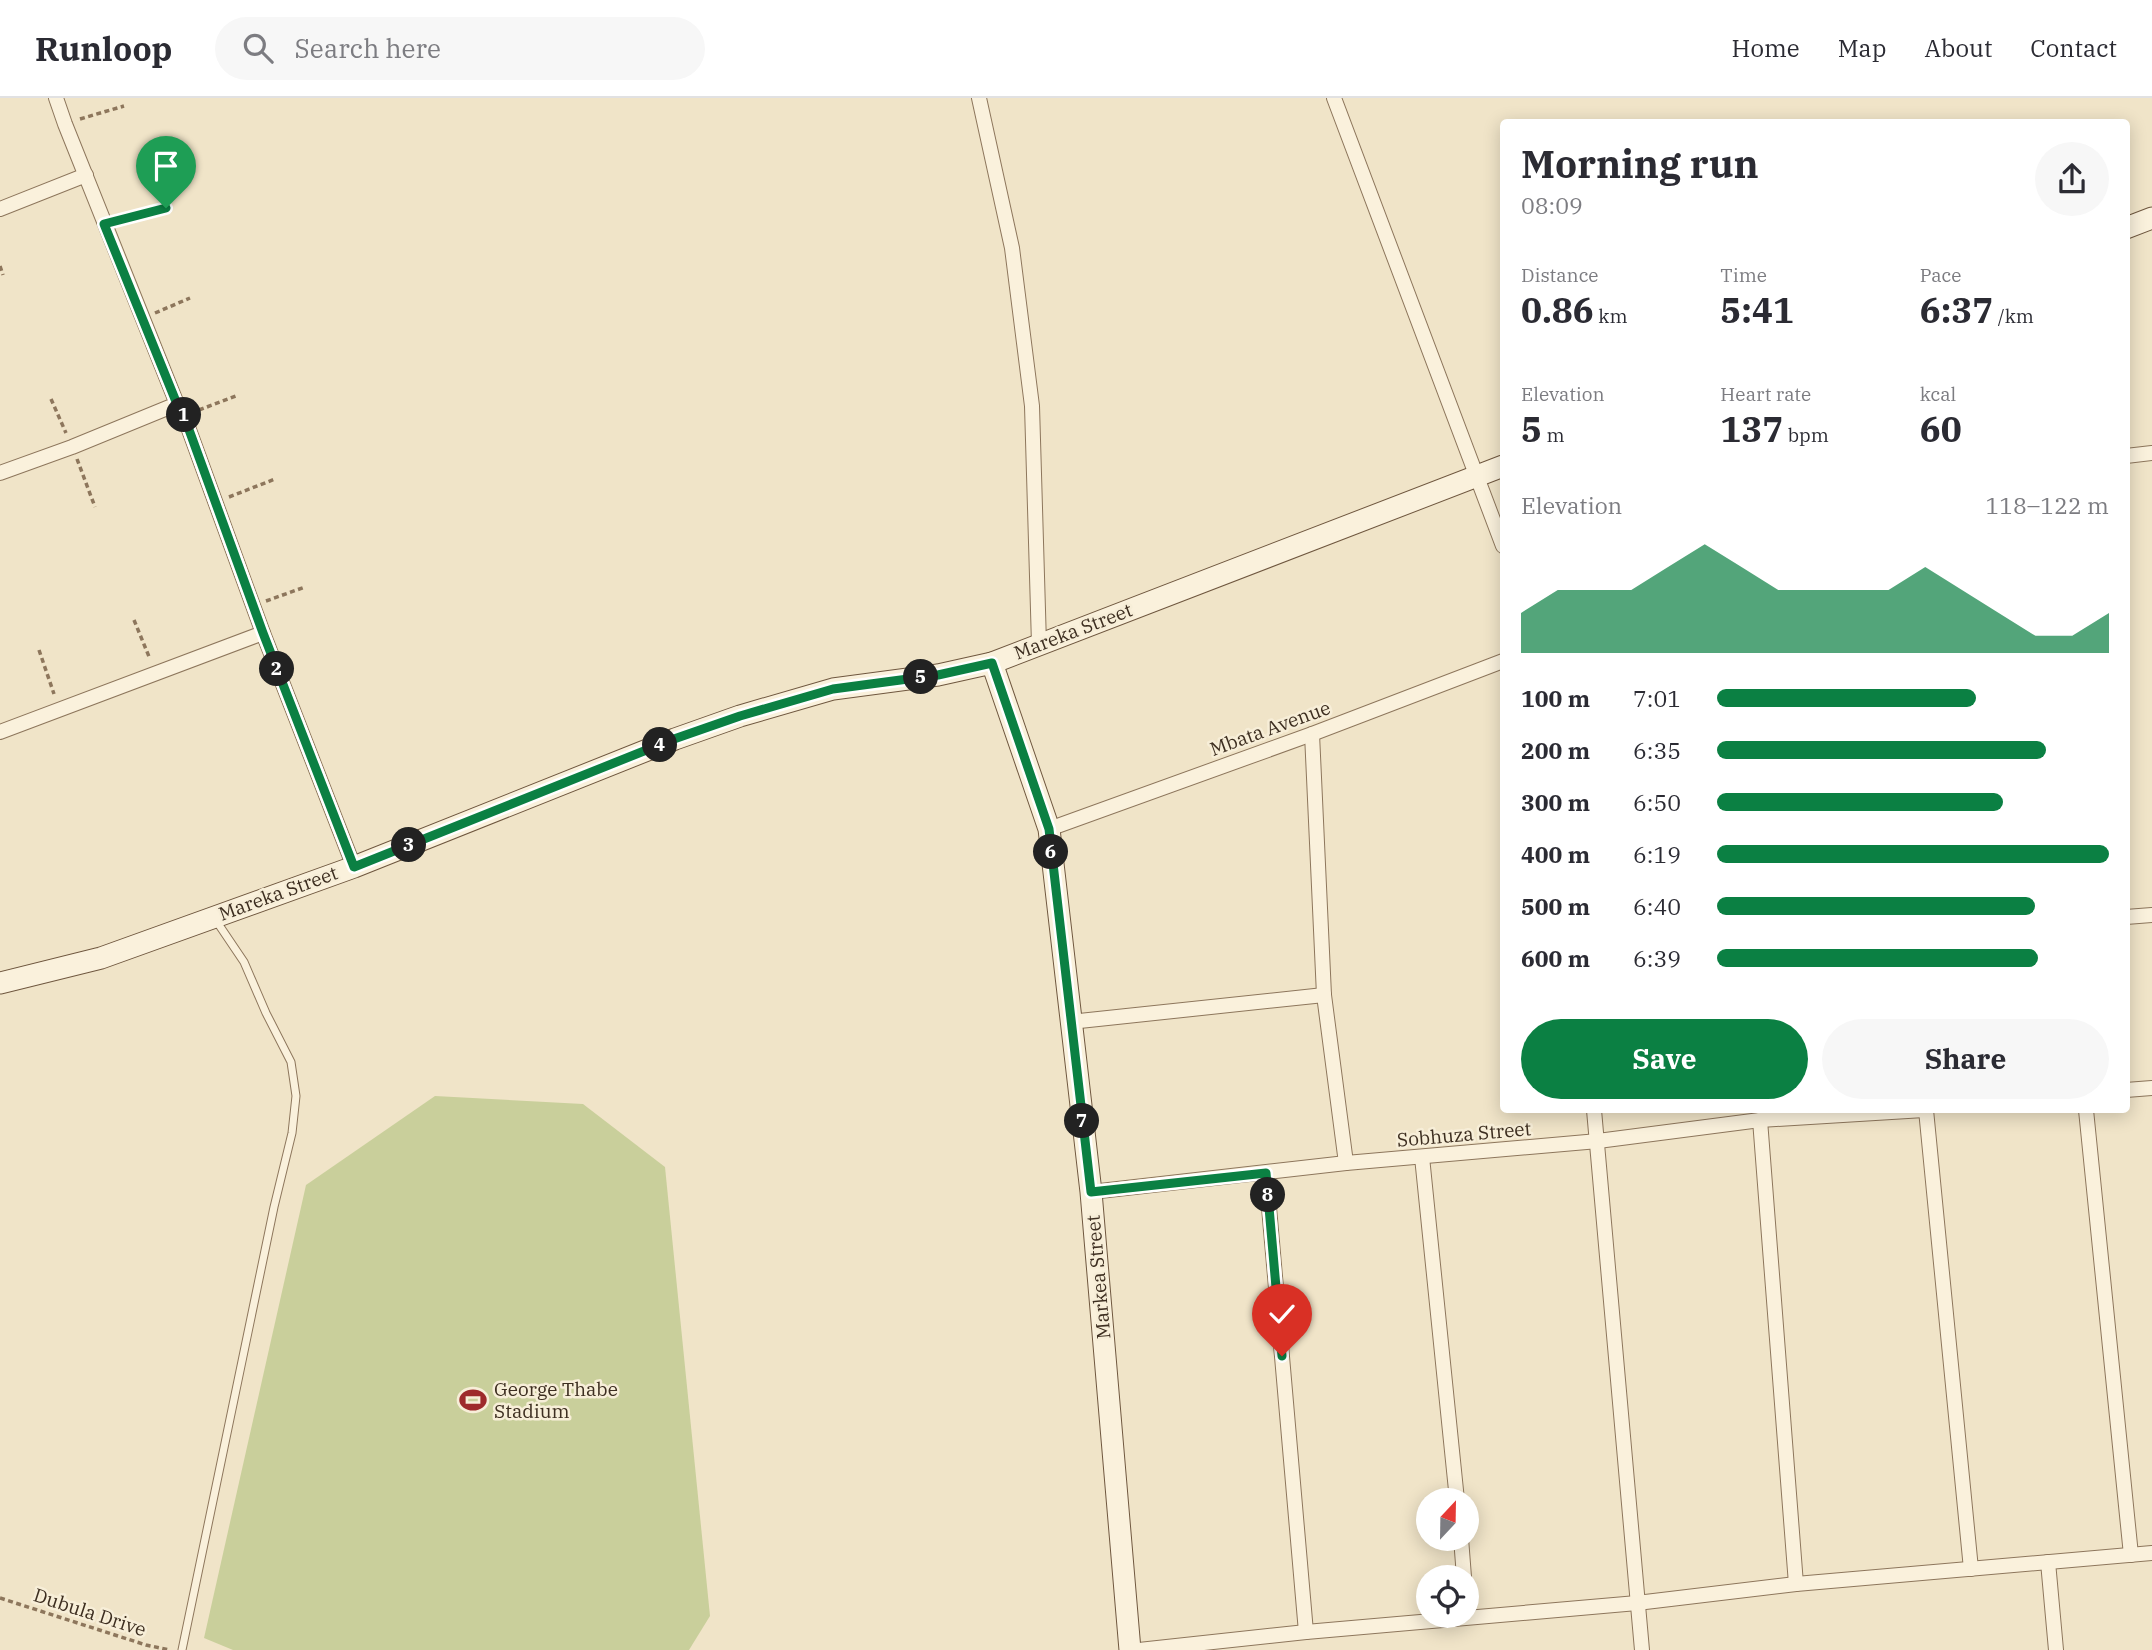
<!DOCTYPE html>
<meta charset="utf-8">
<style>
body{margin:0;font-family:"IBM Plex Serif",serif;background:#f7f7f7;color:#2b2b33;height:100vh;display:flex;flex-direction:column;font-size:26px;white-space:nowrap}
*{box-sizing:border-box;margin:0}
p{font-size:23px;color:#7c7c81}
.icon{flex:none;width:38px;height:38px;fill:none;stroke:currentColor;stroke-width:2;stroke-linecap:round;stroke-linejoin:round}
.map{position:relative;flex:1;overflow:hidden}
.sheet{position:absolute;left:1500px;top:21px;width:630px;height:994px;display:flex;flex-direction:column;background:#fff;border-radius:7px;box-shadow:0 4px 18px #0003}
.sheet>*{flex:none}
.needle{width:46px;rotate:22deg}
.controls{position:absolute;left:1416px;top:1390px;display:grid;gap:14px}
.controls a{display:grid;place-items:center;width:63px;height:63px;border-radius:50%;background:#fff;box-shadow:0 4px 18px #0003;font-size:35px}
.pin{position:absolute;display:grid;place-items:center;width:60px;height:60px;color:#fff;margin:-72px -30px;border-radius:50% 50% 50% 0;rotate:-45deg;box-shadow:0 0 7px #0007}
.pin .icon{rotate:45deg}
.km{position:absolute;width:35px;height:35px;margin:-18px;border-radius:50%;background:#222;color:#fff;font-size:19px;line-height:35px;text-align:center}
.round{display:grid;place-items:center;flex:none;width:74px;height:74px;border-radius:37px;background:#f7f7f7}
.head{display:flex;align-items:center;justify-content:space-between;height:119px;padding:0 21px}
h1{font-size:38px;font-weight:700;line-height:52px}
.figures{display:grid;grid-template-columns:repeat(3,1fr);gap:10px;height:119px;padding:7px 21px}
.figures div{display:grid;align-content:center}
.figures b{font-size:35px;font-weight:700}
.figures small{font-size:19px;font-weight:400}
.figures p{font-size:19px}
.chart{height:196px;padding:14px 21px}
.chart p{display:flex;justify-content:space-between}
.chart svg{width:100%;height:126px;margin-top:7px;fill:#0b8043;opacity:.7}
.action{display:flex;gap:14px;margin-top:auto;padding:14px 21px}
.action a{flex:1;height:80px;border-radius:42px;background:#0b8043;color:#fff;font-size:28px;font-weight:700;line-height:80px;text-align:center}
.action a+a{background:#f7f7f7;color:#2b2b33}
ul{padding:0 21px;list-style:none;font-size:23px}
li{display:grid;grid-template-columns:112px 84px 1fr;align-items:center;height:52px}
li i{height:18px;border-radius:9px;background:#0b8043}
header{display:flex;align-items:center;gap:42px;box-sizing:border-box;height:98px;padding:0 35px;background:#fff;border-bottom:2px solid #e1e1e2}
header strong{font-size:33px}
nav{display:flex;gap:38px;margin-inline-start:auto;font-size:24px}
.search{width:490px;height:63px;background:#f7f7f7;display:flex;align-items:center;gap:18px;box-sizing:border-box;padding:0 24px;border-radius:38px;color:#7c7c81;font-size:26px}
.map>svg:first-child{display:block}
.garden{fill:#c9cf9b}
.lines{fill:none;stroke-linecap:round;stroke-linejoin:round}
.lane-casing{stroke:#8d765c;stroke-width:9}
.street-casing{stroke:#8d765c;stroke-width:16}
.secondary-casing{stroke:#6f573f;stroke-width:23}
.path{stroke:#8d765c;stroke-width:3.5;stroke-dasharray:5 3.5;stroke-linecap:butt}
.lane{stroke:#faf1dc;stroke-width:7}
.street{stroke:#faf1dc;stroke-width:14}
.secondary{stroke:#faf1dc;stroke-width:21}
.route-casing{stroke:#fff;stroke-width:14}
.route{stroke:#0b8043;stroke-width:9}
.labels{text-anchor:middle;stroke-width:5;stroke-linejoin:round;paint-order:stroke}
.street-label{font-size:19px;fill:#3d2e20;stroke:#f7eed8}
.poi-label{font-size:19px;fill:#3d2e20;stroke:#f7eed8;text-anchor:start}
</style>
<header>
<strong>Runloop</strong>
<div class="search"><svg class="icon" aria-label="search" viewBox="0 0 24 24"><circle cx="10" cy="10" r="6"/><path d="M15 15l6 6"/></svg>Search here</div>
<nav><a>Home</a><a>Map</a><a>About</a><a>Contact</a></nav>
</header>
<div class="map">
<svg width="2152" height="1552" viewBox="0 0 2152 1552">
<rect width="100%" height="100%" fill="#f0e4c8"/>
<path class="garden" d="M435,998L583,1006L665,1069L710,1518L689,1552H233L204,1540L306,1087Z"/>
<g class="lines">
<defs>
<path id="lane" d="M182,1552L274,1109L292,1035L296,998L291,964L266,915L244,864L215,821"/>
<g id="street">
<path d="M56,0L65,26L177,306L184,318L263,535L354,769"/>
<path d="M979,0L1012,150L1032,308L1039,546"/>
<path d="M1334,0L1503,448"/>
<path d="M0,111L86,77"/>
<path d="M2126,358L2152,355"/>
<path d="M0,375L72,349L177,306"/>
<path d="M0,634L263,535"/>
<path d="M1312,636L1324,897L1346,1065"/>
<path d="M1049,731L1312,636L1503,563"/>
<path d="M2126,819L2152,817"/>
<path d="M1070,924L1324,897"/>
<path d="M2126,992L2152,990"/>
<path d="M1594,1012L1642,1552"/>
<path d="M1926,1012L1971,1471"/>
<path d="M2086,1012L2131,1457"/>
<path d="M1760,1022L1796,1486"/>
<path d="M1422,1059L1457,1402"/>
<path d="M1266,1075L1306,1534"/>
<path d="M1091,1094L1346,1065L1598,1043L1760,1022L1924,1012"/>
<path d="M1461,1440L1464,1479"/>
<path d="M2048,1464L2056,1552"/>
<path d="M1466,1500L1468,1519"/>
<path d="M1139,1552L1306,1534L1637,1505L1796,1486L2152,1455"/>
</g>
<g id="secondary">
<path d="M2126,130L2152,120"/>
<path d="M992,565L1049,731L1091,1094L1130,1552"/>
<path d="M0,885L101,860L354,769L675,641L740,618L833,591L938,577L992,565L1503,368"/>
</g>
</defs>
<use href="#lane" class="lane-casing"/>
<use href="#street" class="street-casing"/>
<use href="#secondary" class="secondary-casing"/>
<g class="path">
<path d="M80,21L124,8"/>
<path d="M120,122L166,110"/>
<path d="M0,168L3,177"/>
<path d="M155,215L190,200"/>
<path d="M51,301L66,335"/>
<path d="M199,312L236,298"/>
<path d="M77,361L95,409"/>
<path d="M229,399L275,381"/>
<path d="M266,503L305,489"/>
<path d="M134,522L150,561"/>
<path d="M39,552L54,596"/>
<path d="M0,1500L146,1547L170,1552"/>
</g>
<use href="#lane" class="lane"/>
<use href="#street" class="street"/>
<use href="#secondary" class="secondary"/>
</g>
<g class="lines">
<defs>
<path id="route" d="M166,110L104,126L177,306L184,318L263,535L354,769L674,641L740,618L833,591L938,577L992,565L1049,731L1091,1094L1266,1075L1282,1258"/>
</defs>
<use href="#route" class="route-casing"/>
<use href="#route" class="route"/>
</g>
<defs>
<symbol id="stadium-bare" viewBox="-9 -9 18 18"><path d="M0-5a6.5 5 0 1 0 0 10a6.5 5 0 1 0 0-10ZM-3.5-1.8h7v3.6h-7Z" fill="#9e2a2b" stroke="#f7eed8" stroke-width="2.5" paint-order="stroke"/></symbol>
</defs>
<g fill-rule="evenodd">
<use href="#stadium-bare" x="454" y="1283" width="38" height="38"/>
</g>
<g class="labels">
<g class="street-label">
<text transform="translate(1073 533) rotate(-21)" y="7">Mareka Street</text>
<text transform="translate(1270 630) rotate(-20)" y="7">Mbata Avenue</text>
<text transform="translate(278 795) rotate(-20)" y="7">Mareka Street</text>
<text transform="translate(1464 1036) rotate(-5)" y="7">Sobhuza Street</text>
<text transform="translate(1098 1179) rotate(-95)" y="7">Markea Street</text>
<text transform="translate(90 1514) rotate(18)" y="7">Dubula Drive</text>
</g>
<g class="poi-label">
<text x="494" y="1298">George Thabe<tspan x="494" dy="22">Stadium</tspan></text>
</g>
</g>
</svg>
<div class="controls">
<a><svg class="needle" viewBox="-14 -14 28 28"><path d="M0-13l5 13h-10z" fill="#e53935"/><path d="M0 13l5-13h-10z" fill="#7c7c81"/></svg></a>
<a><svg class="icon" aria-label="locate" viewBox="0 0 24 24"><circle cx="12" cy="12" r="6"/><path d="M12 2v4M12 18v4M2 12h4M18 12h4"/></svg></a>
</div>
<div class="pin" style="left:166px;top:110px;background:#1e9e55"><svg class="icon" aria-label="arrive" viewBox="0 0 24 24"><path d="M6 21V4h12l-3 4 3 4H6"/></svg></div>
<div class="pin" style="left:1282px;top:1258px;background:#d93025"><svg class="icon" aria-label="check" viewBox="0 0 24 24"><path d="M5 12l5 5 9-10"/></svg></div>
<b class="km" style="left:184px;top:317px">1</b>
<b class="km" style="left:277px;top:571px">2</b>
<b class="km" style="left:409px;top:747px">3</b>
<b class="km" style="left:660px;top:647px">4</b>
<b class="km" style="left:921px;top:579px">5</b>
<b class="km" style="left:1051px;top:754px">6</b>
<b class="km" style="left:1082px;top:1023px">7</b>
<b class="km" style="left:1268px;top:1097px">8</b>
<section class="sheet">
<div class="head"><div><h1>Morning run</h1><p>08:09</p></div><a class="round"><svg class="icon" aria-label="share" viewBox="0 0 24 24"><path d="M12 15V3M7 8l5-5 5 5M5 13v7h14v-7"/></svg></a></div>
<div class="figures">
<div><p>Distance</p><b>0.86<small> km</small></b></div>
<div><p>Time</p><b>5:41</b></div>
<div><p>Pace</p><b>6:37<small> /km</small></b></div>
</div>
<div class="figures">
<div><p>Elevation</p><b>5<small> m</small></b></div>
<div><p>Heart rate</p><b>137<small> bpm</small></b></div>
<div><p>kcal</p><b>60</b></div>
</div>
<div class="chart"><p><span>Elevation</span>118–122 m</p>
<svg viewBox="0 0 160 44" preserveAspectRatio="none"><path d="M0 44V30L10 22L20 22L30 22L40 14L50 6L60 14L70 22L80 22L90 22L100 22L110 14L120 22L130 30L140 38L150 38L160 30V44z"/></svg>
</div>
<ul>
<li><b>100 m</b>7:01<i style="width:66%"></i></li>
<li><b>200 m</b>6:35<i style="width:84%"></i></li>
<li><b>300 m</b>6:50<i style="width:73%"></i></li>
<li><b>400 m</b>6:19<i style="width:100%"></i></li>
<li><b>500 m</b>6:40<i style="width:81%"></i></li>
<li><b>600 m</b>6:39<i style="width:82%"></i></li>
</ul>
<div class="action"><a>Save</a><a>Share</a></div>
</section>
</div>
